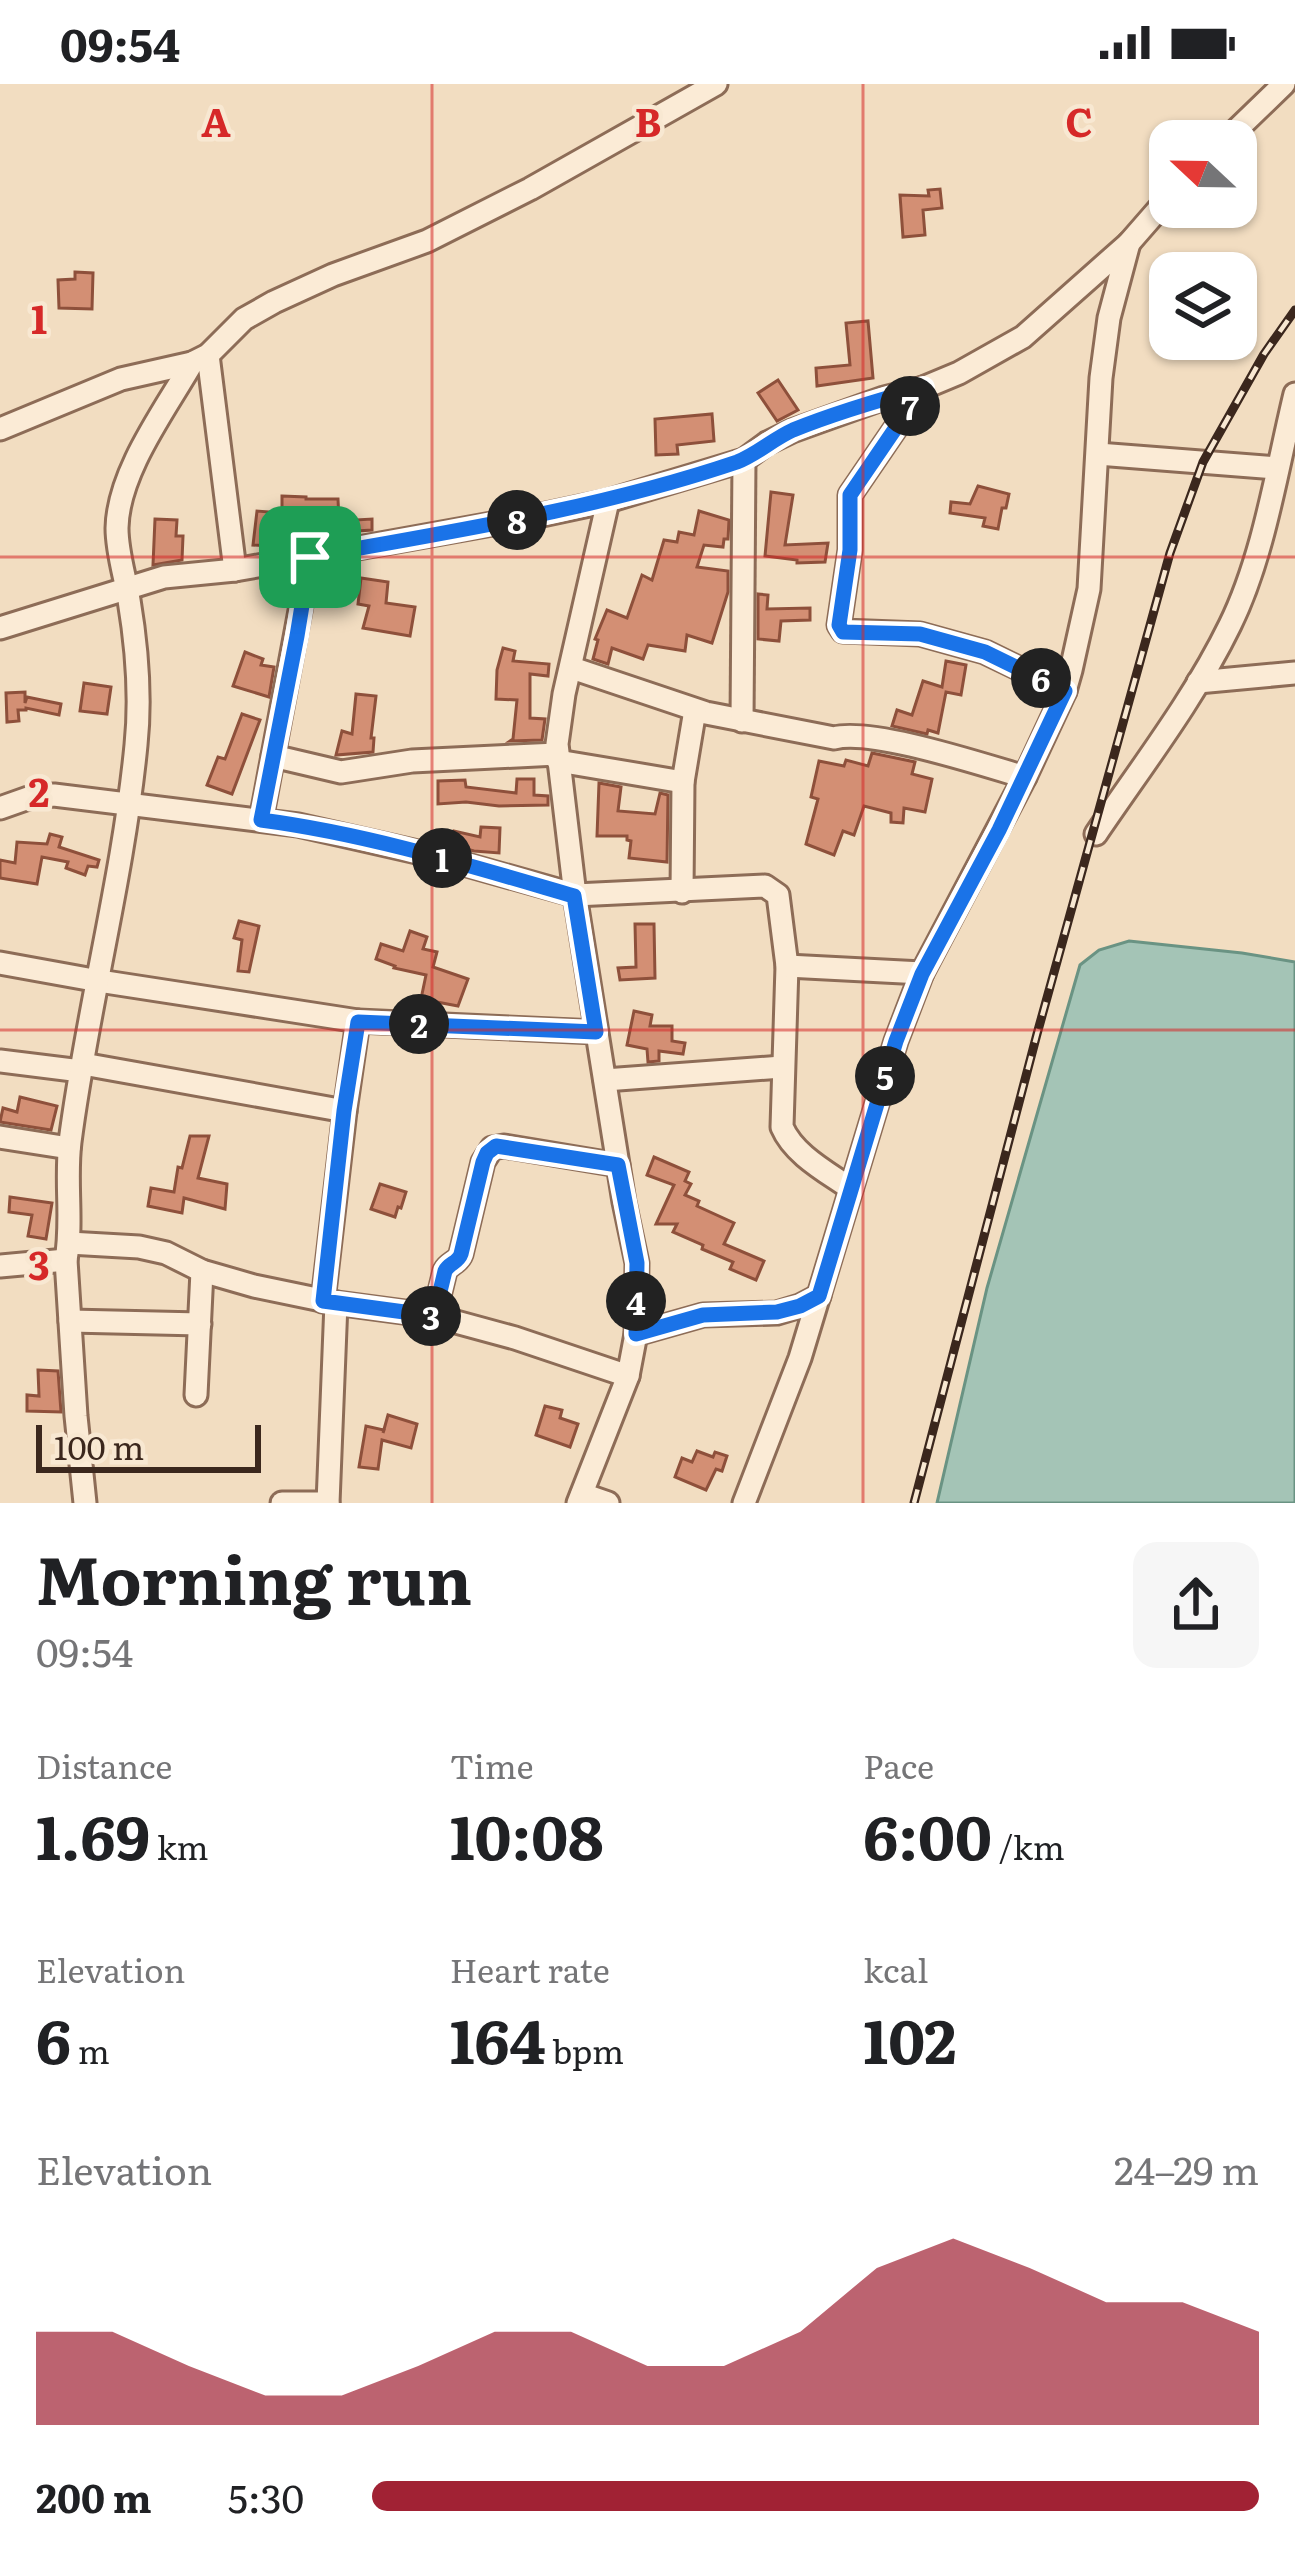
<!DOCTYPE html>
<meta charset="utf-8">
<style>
body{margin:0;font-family:Literata,serif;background:#f6f6f6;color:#202124;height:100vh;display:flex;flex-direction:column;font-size:45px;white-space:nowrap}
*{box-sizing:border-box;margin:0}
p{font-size:39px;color:#757577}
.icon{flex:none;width:66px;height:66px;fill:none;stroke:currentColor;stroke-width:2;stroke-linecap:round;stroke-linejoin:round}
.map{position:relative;height:1419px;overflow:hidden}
.panel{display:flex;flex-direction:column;background:#fff;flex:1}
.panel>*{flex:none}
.needle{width:78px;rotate:292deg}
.fabs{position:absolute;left:1149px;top:36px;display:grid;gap:24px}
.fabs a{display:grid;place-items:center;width:108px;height:108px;border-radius:24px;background:#fff;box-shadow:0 3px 9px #0004;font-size:60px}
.scale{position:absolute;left:36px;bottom:30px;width:225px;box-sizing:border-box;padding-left:12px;border:6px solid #3b271d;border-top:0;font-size:33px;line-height:42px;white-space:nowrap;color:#3b271d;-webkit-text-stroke:9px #f8e8d2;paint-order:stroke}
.pin{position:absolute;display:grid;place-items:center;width:102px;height:102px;color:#fff;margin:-51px;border-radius:24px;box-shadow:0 6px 18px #0006}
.km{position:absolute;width:60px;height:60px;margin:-30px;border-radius:50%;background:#222;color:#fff;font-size:33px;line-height:60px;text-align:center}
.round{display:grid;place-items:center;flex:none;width:126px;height:126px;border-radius:24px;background:#f6f6f6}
.overview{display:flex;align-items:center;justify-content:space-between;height:204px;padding:0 36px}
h1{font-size:66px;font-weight:700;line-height:90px}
.stats{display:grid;grid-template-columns:repeat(3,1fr);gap:18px;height:204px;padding:12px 36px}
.stats div{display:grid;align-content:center}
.stats b{font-size:60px;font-weight:700}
.stats small{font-size:33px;font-weight:400}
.stats p{font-size:33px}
.chart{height:336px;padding:24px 36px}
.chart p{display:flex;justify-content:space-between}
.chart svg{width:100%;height:216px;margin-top:12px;fill:#a12234;opacity:.7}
ul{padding:0 36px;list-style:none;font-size:39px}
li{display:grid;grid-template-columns:192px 144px 1fr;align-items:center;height:90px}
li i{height:30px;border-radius:15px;background:#a12234}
.status{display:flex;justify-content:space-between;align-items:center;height:84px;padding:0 60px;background:#fff;direction:ltr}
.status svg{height:33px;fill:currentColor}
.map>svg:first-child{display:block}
.water{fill:#a4c4b6;stroke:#6a9383;stroke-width:3}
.building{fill:#d38f74;stroke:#8e503b;stroke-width:3}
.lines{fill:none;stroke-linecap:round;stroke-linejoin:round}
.minor-casing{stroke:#8d6c57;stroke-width:27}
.minor{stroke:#fbebd6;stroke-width:21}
.rail-casing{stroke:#3b271d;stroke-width:9}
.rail{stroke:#f8e8d2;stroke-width:4.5;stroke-dasharray:14;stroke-linecap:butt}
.route-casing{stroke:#fff;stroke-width:24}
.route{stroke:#1a73e8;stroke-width:15}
.grid{fill:none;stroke:#d62828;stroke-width:3;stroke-opacity:0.55}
.grid-label{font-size:39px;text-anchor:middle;font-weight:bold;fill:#d62828;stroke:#f8e8d2;stroke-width:9;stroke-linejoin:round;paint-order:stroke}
</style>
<div class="status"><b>09:54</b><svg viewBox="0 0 49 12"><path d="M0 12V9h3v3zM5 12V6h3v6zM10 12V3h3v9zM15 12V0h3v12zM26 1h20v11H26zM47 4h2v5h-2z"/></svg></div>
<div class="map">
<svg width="1295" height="1419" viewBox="0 0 1295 1419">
<rect width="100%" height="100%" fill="#f2ddc1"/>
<path class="water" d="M1129,857L1242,869L1295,878V1419H937L987,1204L1080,881L1099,866Z"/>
<g class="building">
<path d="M940,105L942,124L923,126L925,151L903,153L900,111L929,112L928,106Z"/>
<path d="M75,188L93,189L92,225L59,224L58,196L75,195Z"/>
<path d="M868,237L873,294L817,302L816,284L850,281L846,239Z"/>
<path d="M778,296L798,326L777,337L758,309Z"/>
<path d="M712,330L714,357L677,361L678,370L656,371L655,335Z"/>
<path d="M978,402L1009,410L1006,424H1002L998,445L983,442L985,434L950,429L951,418L970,420Z"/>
<path d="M771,408L793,411L785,461L828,459L825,478L797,479V476L765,472Z"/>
<path d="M282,412L306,413V415H338L339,437L372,435V446L295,451V443L271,441L269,462L253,461L257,427L282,429Z"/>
<path d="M699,427L729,436L728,455H724L723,463L704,461L697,483L728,487V508L712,559L687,551L685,567L648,561L643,575L612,564L608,580L593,575L598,556L595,555L607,526L627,534L642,491L652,496L664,456L677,458L679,448L694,451Z"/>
<path d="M155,435L177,436L176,452H183L182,476L153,481Z"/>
<path d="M361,494L388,498L386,519L415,523L410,552L363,544L369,522L358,520Z"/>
<path d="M758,510L768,511L767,525L810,524V536L781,537L779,557L758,555Z"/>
<path d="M503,564L515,567L513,577L549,580L548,592L530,590V634L545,635L542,656L510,657L513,655L517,616L496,615L497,586Z"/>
<path d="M245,568L263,575L261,581L274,583L269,613L233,602Z"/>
<path d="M946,577L966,581L961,611L946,608L938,649L928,646L927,650L892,642L897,626L912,631L923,597L942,603Z"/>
<path d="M84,599L111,603L107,630L80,627Z"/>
<path d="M25,608V619L27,613L61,620L59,631L26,624V626H18L19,637L7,638L6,609Z"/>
<path d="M356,610L376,612L371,654H374L373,668L336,671L342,647L352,650Z"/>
<path d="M242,630L260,636L232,710L207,701L218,673L225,675Z"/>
<path d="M872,669L915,678L912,690L932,695L925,728L904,724L903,739L891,738V729L864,722L854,751L843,747L834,771L806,760L818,715L811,713L819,677L844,682L846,676L868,682Z"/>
<path d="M517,695H534V711L548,712V721L499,722L466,718L438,720V697L465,696L466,703L516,709Z"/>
<path d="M599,699L621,703L618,727L655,730L660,709L668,711L667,778L629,774L631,757L627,756V752H597Z"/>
<path d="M481,743L500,744L499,769L474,767L451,761L454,747L480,753Z"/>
<path d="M50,750L62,753L59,763L99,776L97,783L88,782L85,791L66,784L68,778L42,773L37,800L0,794V776L15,779L17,758L47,760Z"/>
<path d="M239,837L259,842L249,888L238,887L242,856L234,854Z"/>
<path d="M635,840H654L655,894L620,896L618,884L636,883Z"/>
<path d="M410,847L427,853L423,865L437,868L433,883L468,895L458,922L421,915L426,891L394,884L395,882L376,875L381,860L403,867Z"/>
<path d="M634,927L652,931L650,942H672V957L685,959L683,970L659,967V977L648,978L647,965L627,961Z"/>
<path d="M20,1013L57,1022L51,1046L0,1038L3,1024L17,1028Z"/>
<path d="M190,1052H209L198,1094L227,1100L225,1125L184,1114L182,1129L148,1122L151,1104L174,1108L178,1083L182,1084Z"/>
<path d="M654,1073L689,1088L685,1097L691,1100L685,1111L699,1117L697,1122L734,1139L724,1160L764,1177L756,1196L730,1185L733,1178L702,1165L703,1161L673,1148L677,1140H656L674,1101L647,1091Z"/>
<path d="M380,1100L406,1108L401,1124L398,1123L395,1133L371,1125Z"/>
<path d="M10,1113L52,1119L46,1155L28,1152L32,1131L9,1128Z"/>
<path d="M38,1286L58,1287L61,1328L27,1327V1311L39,1312Z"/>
<path d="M545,1322L562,1326L560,1334L578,1340L570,1363L536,1351Z"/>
<path d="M388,1331L417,1340L411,1364L382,1356L378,1385L359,1383L366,1342L384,1346L383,1349Z"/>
<path d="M697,1367L713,1373L715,1368L727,1372L722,1387L716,1385L706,1406L675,1393L682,1374L692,1378Z"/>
</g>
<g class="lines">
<defs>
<g id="minor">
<path d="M1225,57L1284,0"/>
<path d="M208,271L235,486"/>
<path d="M923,304L850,411V466L839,541L843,547L920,550L985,568L1065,607"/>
<path d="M0,345L121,295L192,279L208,271L244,235L274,218L333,191L427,157L530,105L716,0"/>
<path d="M1098,370L1277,384"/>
<path d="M0,544L164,493L235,486L542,431L608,417L744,376L767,359L792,347L884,314L923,304L959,289L1023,253L1129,159L1170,112"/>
<path d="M572,584L706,629L834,654C872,644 983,681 1025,693"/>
<path d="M1198,598L1295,589"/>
<path d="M742,637L744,376"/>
<path d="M273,672L341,688L412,677L557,670"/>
<path d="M558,677L683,698"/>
<path d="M0,724L34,712L54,711L298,741L435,772L575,811L765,802L778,811L787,882L782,1043C794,1071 827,1088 851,1105"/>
<path d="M261,736L310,473"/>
<path d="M1096,750C1142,682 1194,615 1230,541C1264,472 1277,384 1295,310"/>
<path d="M682,808L683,698L695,626"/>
<path d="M0,879L99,897L358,937L596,948"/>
<path d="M787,882L922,889"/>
<path d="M0,977L81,987"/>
<path d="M83,980L345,1027"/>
<path d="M605,996L782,983"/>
<path d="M0,1053L69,1064"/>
<path d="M69,1159L139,1163L166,1169L202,1187L254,1202L336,1219L434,1232L515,1254L628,1292"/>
<path d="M0,1182L66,1176"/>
<path d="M323,1217L345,1027L358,937"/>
<path d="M434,1232L445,1187C449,1179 458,1179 461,1170L483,1078L492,1064L504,1062L618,1081"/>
<path d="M70,1237L200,1240"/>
<path d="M636,1250L703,1231L777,1229L800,1222L819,1212"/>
<path d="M196,1311L202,1187"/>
<path d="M582,1410L608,1419"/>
<path d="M85,1419L76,1332L66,1176C73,1137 65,1097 70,1058C87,925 123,795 136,661C141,613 137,564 129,516C125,492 117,469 117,444C118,388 165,326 192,279"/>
<path d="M282,1419H328"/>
<path d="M328,1419L336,1219"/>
<path d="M578,1419L628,1292L636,1250L637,1179L624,1118L575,811L557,660L564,610L608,417"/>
<path d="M744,1419L800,1274L896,957L922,889L1025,693L1065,607L1071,586L1089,505L1101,294L1109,234L1129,159"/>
</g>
</defs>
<use href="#minor" class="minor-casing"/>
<use href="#minor" class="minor"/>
<defs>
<path id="rail" d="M914,1419L1037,950L1170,469L1203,378L1264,270L1295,226"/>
</defs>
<use href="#rail" class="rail-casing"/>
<use href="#rail" class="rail"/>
</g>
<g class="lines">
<defs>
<path id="route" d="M923,304L850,411V466L839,541L843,548L920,550L985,568L1065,607L999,746L922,890L896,957L819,1212L800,1222L777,1228L703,1231L636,1250L637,1179L618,1081L496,1062L487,1069L483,1078L461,1170C458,1179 449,1179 445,1187L434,1232L323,1217L344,1027L358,938L596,948L574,812C471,782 368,750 261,736L297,552L310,473C454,447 598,425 737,378C756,371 773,355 793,346C835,329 879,316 923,304Z"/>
</defs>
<use href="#route" class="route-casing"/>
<use href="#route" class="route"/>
</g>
<path class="grid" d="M432,0V1419M863,0V1419M0,473H1295M0,946H1295"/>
<g class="grid-label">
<text x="216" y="53">A</text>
<text x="648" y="53">B</text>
<text x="1079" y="53">C</text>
<text x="39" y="250">1</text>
<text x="39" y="723">2</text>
<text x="39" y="1196">3</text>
</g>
</svg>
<div class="fabs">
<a><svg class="needle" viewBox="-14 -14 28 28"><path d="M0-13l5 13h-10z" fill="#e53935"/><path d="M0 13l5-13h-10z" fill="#757577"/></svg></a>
<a><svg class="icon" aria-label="layers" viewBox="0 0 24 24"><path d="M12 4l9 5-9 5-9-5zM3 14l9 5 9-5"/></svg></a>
</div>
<div class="scale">100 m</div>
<div class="pin" style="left:310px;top:473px;background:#1e9e55"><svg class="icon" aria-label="arrive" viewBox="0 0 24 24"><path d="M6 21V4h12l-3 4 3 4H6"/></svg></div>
<b class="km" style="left:442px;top:774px">1</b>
<b class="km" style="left:419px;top:940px">2</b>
<b class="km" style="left:431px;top:1232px">3</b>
<b class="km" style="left:636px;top:1217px">4</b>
<b class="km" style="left:885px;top:992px">5</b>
<b class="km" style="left:1041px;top:594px">6</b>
<b class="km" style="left:910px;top:322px">7</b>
<b class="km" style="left:517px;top:436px">8</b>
</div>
<section class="panel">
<div class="overview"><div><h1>Morning run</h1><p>09:54</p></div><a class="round"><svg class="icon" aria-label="share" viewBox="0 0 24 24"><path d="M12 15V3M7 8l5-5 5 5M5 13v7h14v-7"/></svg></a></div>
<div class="stats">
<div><p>Distance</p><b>1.69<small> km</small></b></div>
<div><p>Time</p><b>10:08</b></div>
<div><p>Pace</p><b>6:00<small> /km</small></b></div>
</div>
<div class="stats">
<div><p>Elevation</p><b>6<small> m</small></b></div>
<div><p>Heart rate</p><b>164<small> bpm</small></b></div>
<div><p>kcal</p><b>102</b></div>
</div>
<div class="chart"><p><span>Elevation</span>24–29 m</p>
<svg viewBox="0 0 160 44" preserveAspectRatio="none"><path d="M0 44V25L10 25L20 32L30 38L40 38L50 32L60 25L70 25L80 32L90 32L100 25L110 12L120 6L130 12L140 19L150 19L160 25V44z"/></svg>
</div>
<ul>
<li><b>200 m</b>5:30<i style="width:100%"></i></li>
</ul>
</section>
